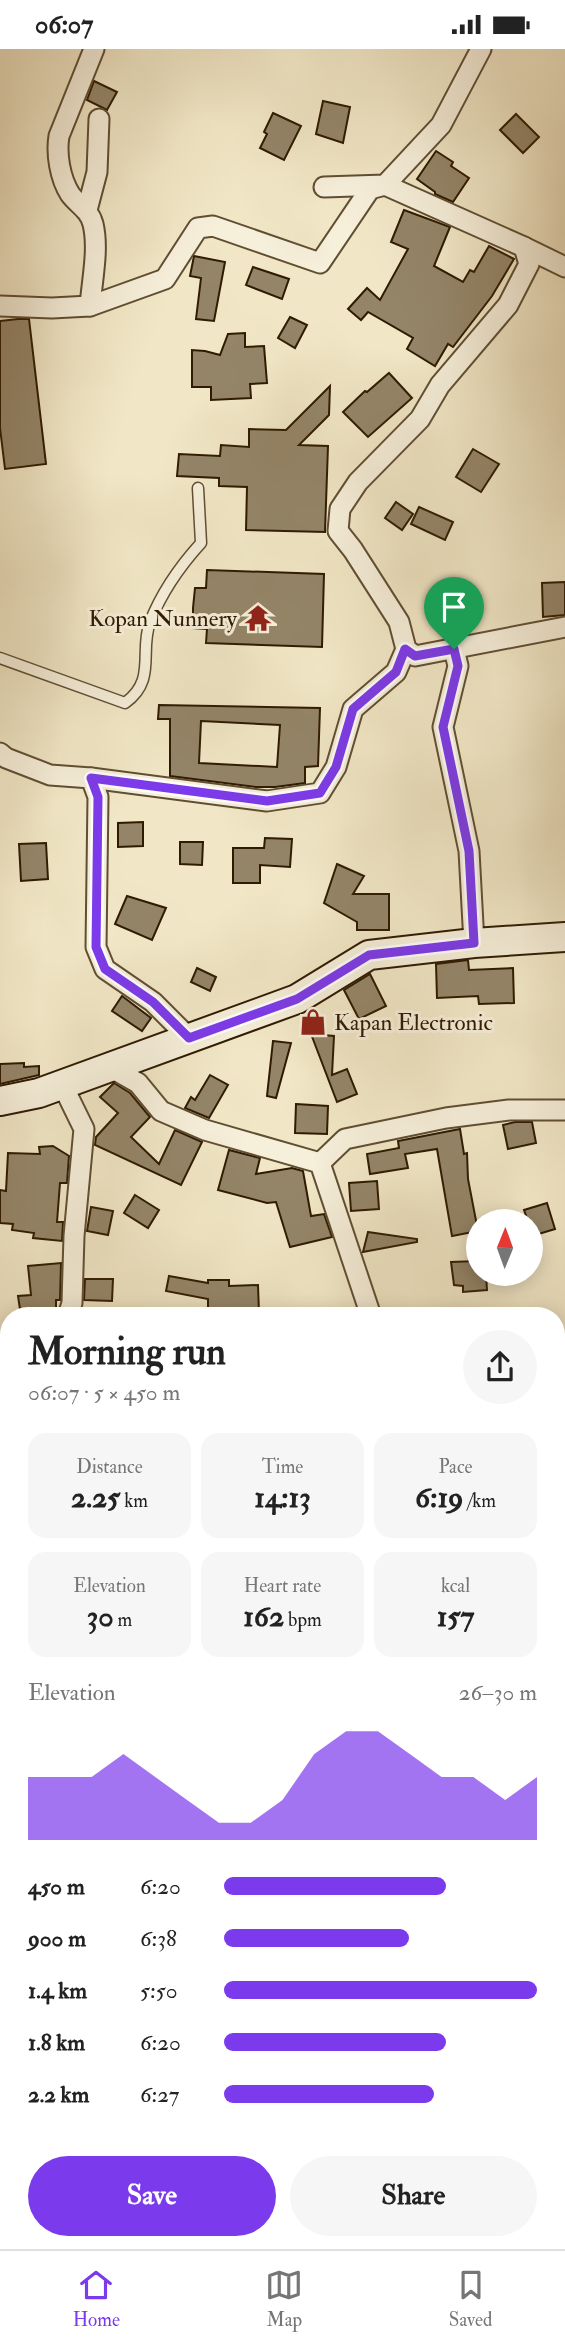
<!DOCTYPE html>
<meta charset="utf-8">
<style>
body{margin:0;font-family:"IM FELL Double Pica",serif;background:#f6f6f6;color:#222;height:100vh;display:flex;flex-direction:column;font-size:26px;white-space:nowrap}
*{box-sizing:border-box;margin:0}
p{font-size:23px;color:#767676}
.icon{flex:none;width:38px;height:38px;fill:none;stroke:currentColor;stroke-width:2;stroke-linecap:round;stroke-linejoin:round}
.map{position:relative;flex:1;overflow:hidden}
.sheet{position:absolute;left:0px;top:1258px;width:565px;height:943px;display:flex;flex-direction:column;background:#fff;border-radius:28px 28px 0 0;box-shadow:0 4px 18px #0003}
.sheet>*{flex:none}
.needle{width:46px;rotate:1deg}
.fabs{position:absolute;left:466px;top:1160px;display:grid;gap:14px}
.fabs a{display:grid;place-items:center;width:77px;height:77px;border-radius:50%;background:#fff;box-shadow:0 4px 18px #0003;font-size:35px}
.pin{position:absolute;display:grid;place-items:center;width:60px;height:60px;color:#fff;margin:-72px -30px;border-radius:50% 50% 50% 0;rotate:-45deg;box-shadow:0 0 7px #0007}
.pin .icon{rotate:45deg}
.round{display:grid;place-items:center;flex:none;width:74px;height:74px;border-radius:37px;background:#f6f6f6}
.headline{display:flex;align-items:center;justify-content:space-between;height:119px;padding:0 28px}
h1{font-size:38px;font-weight:700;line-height:52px}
.stats{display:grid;grid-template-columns:repeat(3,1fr);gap:10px;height:119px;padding:7px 28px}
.stats div{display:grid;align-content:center;border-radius:18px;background:#f6f6f6;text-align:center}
.stats b{font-size:30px;font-weight:700}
.stats small{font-size:19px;font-weight:400}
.stats p{font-size:19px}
.chart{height:196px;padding:14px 28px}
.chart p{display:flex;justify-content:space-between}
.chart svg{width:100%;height:126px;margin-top:7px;fill:#7c3aed;opacity:.7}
.action{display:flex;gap:14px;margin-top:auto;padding:14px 28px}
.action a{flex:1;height:80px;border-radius:42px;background:#7c3aed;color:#fff;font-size:28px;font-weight:700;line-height:80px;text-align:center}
.action a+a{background:#f6f6f6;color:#222}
ul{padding:0 28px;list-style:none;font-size:23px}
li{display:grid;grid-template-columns:112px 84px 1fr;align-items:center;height:52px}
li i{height:18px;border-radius:9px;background:#7c3aed}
.status{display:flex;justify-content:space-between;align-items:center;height:49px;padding:0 35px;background:#fff;direction:ltr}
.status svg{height:19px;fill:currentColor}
.dock{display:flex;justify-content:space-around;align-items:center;height:98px;border-top:2px solid #e0e0e0;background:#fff;font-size:19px;color:#767676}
.dock a{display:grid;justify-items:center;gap:4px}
.dock .current{color:#7c3aed}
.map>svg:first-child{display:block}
.building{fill:#948568;stroke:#2f1b02;stroke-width:2;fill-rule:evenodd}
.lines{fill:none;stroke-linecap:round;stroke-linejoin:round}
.lane-casing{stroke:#604e33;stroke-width:13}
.street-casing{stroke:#604e33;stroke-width:23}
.secondary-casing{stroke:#2f1b02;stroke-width:32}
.lane{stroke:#f6efda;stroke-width:10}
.street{stroke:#f6efda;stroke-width:19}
.secondary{stroke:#f6efda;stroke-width:28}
.route-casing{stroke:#fff;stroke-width:14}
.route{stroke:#7c3aed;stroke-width:9}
.labels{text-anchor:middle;stroke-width:6;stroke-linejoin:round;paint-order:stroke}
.poi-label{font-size:23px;fill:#2f1b02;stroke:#f6efda;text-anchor:end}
</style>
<div class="status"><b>06:07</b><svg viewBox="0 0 49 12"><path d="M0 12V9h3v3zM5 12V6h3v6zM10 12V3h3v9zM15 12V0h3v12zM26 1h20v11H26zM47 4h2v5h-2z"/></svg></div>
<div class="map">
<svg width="565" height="2200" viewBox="0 0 565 2200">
<rect width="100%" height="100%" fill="#f1e7c6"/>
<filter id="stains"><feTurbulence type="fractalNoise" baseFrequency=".00286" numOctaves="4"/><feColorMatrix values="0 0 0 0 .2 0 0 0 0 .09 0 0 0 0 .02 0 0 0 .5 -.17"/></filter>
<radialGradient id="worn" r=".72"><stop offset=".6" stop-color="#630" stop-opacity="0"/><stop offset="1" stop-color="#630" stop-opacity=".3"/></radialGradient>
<g class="building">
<path d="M94,32L117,43L107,61L87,51Z"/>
<path d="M323,52L350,58L343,94L316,85Z"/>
<path d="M273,64L301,77L284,111L260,99L267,85L264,83Z"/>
<path d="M516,65L539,88L523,104L500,81Z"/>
<path d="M436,102L453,113L451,117L469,129L453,153L435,145V143L417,130Z"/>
<path d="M404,161L450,178L434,217L463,233L470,221L474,223L489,197L514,210L492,247L453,298L448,295L435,317L407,300L413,289L368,263L361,271L348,260L367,239L380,251L408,200L391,193Z"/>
<path d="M194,207L225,213L214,272L196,270L201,229L190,227Z"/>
<path d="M253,218L289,230L282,250L246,236Z"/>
<path d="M290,268L307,276L295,299L278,289Z"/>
<path d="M18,270H29L46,415L5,420L0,379V272Z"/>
<path d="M245,284V298L264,297L267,334L250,335L251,349L211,351V338H192V301L205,302L220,306L228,285Z"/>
<path d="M389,324L412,349L368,388L343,363L365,342L367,343Z"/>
<path d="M330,337L329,366L299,396L328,397L325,483L246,481L247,438L219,437V429L177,427L179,405L220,407L221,396L249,398V380L286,381Z"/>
<path d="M473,400L499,415L481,443L456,428Z"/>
<path d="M396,453L413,465L402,481L385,469Z"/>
<path d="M419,458L453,473L445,491L411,475Z"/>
<path d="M207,521L324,525L322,598L206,594L207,580L193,579V559L195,539H206Z"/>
<path d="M565,533V566L543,568L542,534Z"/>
<path d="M159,656L320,659L318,717L305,718V734L275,738H256L170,727V670H158ZM201,672L280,676L277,718L199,714Z"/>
<path d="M143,773V797L118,798V774Z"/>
<path d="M265,789L292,790L290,818L260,816V834H233V799H264Z"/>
<path d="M180,793H203L202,816L180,815Z"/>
<path d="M46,794L48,830L21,832L19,795Z"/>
<path d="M337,815L364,827L353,845H389V881H357V873L324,854Z"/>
<path d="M127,847L166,859L152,891L115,875Z"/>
<path d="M468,911L469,921L513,919L514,954L479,955L478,947L437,949L436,915Z"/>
<path d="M197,919L216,928L210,942L191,933Z"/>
<path d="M370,925L386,957L359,970L344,941Z"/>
<path d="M122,947L151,969L142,982L112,962Z"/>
<path d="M311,985L334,987L332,1026L347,1020L357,1045L337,1053Z"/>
<path d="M273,992L291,994L276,1049L267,1047Z"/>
<path d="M24,1014V1018L39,1017V1026L0,1035V1015Z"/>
<path d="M210,1026L228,1036L209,1069L185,1059L191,1048L195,1051Z"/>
<path d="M114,1034L130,1044L150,1068L131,1088L159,1115L175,1081L202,1093L181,1136L95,1096L96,1088L118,1064L100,1048Z"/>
<path d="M296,1055L328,1057L327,1085L295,1084Z"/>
<path d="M515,1073H532L536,1094L508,1100L503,1076Z"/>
<path d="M460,1080L464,1105L467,1104L468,1130L478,1182L452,1187L437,1100L405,1105L408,1119L370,1125L367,1105L399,1099L398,1092Z"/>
<path d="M53,1097L69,1107L67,1134H60L57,1173H63L62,1192L33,1189L34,1184L12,1181L13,1175L0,1174V1141L6,1142L8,1104L40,1105L39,1098Z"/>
<path d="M229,1101L260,1109L256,1125L292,1119L303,1122L311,1167L324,1165L332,1188L290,1198L276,1153L267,1154L218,1141Z"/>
<path d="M377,1132L379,1160L351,1162L349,1134Z"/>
<path d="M135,1146L159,1161L148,1179L124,1164Z"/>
<path d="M547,1154L555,1180L532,1187L530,1172H528L524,1161Z"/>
<path d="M91,1158L113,1162L108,1186L87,1182Z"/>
<path d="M368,1183L417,1190V1193L363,1203Z"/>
<path d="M478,1212V1225H486L487,1241L463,1243V1237L454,1236L451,1213Z"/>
<path d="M61,1214L60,1251H56V1265L21,1267L18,1247L31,1246L28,1217Z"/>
<path d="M169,1227L208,1234V1231H229V1237L258,1236L259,1264H233V1259H208V1250L166,1242Z"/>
<path d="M85,1230H113L112,1252L84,1251Z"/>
</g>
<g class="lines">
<defs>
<path id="lane" d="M0,609L125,654C157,631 139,603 150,573C161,545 181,516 201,494L198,439"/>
<g id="street">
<path d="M324,138L385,136L441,76L481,0"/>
<path d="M87,161L97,123L99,70"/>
<path d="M524,198L565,218"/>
<path d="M0,257L52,259L90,257L165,230L198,179L213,177L320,214L370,140L385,136L524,198L529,215L508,256L440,336L420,370L358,433L340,460L338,482L353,501L399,573L406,600L415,607L565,578"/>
<path d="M90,257C92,231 99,200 93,175C89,160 78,156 70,145C60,129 56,105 59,87L94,0"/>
<path d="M454,600L458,617L443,678L469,802L474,894"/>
<path d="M0,704L6,709L50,726L91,729L98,748L96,898L105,920L153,953L189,989"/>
<path d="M91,729L267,752L320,744L336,718L353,660L396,623L406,600"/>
<path d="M108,1017L138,1034L161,1062L205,1081L320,1114L371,1267"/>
<path d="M62,1035L84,1080L74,1187L72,1254L68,1267"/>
<path d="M320,1114L345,1090L446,1069L509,1061H565"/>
<path d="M556,1329L565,1331"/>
<path d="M0,1495L9,1498"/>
<path d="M556,1652L565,1660"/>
<path d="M556,1688L565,1683"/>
<path d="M0,1741L9,1735"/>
<path d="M556,1894L565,1892"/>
<path d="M73,2193L79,2200"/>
<path d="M213,2200L219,2193"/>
</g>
<path id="secondary" d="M0,1052L39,1044L297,950L369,906L474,894L565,888"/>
</defs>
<use href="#lane" class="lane-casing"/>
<use href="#street" class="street-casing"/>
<use href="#secondary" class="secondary-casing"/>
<use href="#lane" class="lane"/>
<use href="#street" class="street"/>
<use href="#secondary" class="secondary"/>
</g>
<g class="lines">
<defs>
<path id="route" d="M405,600L415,607L454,600L458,617L443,678L469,802L474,894L369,906L297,950L189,989L153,953L105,920L96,898L98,748L91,729L267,752L320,744L336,718L353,660L396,623Z"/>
</defs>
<use href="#route" class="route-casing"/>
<use href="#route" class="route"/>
</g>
<defs>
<symbol id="temple-bare" viewBox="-9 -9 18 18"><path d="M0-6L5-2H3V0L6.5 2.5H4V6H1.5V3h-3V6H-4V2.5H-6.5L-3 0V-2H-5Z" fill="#8f2418" stroke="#f6efda" stroke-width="2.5" paint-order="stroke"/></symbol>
<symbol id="shop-bare" viewBox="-9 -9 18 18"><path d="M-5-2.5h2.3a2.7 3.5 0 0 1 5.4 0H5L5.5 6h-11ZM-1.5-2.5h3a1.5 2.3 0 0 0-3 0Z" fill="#8f2418" stroke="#f6efda" stroke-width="2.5" paint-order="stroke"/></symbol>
</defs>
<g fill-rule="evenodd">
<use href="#temple-bare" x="239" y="550" width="38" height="38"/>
<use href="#shop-bare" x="294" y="954" width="38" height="38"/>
</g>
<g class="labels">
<g class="poi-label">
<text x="237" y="577">Kopan Nunnery</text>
<text x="334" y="981" text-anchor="start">Kapan Electronic</text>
</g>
</g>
<rect width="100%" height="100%" filter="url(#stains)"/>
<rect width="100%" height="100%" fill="url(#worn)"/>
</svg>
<div class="fabs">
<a><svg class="needle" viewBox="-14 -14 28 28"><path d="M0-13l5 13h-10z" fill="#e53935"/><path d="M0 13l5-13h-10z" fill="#767676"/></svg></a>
</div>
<div class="pin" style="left:454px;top:600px;background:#1e9e55"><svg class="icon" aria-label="arrive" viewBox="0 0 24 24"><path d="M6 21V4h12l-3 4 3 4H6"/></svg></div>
<section class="sheet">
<div class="headline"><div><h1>Morning run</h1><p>06:07 · 5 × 450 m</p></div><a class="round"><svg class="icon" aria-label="share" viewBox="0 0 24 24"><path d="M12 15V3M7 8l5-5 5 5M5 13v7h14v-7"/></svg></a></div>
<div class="stats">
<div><p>Distance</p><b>2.25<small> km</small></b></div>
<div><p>Time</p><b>14:13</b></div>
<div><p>Pace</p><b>6:19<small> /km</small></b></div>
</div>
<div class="stats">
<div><p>Elevation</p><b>30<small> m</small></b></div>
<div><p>Heart rate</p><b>162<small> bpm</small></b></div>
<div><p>kcal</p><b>157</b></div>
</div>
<div class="chart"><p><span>Elevation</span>26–30 m</p>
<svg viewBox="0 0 160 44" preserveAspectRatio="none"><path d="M0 44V22L10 22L20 22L30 14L40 22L50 30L60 38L70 38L80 30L90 14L100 6L110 6L120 14L130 22L140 22L150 30L160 22V44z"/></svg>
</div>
<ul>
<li><b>450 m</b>6:20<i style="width:71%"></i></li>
<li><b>900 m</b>6:38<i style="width:59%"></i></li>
<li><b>1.4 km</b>5:50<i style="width:100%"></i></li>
<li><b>1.8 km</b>6:20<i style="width:71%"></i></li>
<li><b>2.2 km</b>6:27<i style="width:67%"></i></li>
</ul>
<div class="action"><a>Save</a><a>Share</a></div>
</section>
</div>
<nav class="dock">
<a class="current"><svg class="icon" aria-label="home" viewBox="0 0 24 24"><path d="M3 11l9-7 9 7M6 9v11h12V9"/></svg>Home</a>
<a><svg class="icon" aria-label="map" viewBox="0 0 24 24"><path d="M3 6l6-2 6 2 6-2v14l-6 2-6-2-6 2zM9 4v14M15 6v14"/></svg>Map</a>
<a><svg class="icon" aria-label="saved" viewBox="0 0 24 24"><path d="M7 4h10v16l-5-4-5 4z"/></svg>Saved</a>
</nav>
